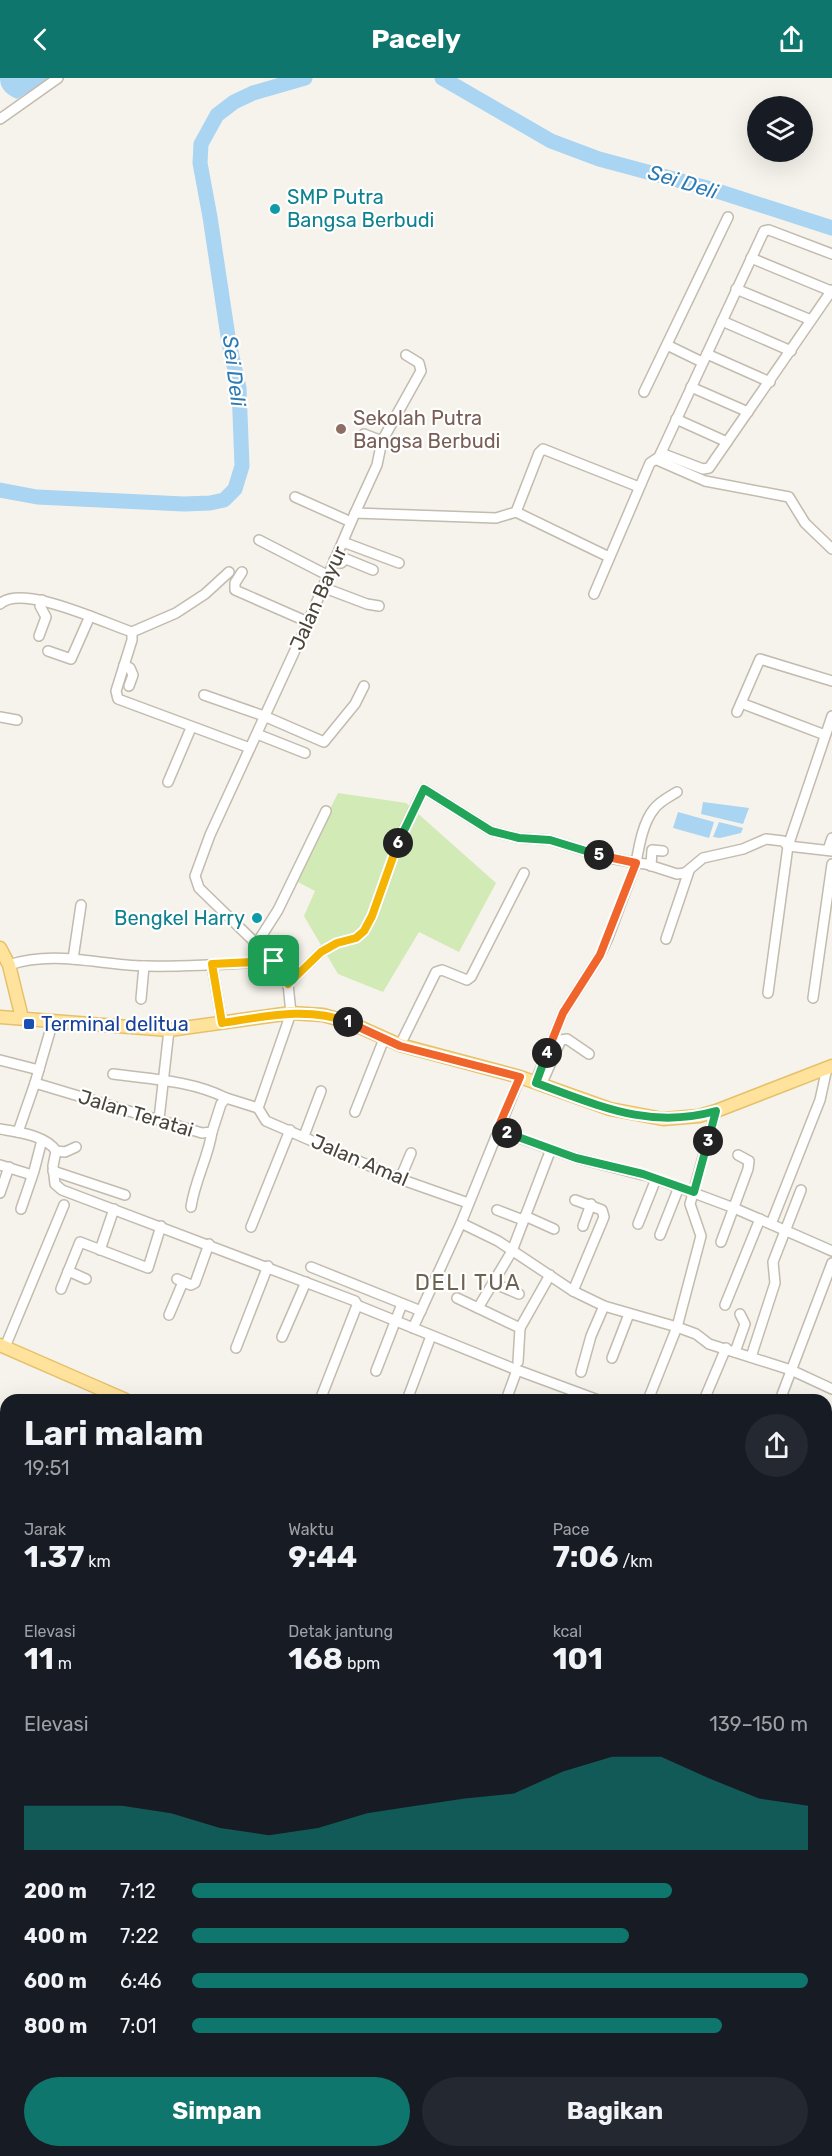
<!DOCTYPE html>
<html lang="id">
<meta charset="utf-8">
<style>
body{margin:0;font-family:Rubik,sans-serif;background:#242831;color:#f1f3f6;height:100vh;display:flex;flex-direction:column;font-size:22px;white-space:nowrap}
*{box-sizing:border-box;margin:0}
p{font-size:20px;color:#9ea1a6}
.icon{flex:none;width:33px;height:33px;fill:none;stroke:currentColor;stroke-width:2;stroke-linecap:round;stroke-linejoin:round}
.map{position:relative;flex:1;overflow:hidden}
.details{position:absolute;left:0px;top:1316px;width:832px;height:764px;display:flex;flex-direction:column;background:#171b24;border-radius:18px 18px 0 0;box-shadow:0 6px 24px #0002}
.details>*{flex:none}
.controls{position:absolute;left:747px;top:18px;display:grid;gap:12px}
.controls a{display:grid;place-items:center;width:66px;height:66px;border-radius:50%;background:#171b24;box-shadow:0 6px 24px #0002;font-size:30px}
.pin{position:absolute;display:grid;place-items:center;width:51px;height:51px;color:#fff;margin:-26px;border-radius:12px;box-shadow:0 3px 9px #0006}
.km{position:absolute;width:30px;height:30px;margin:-15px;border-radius:50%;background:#222;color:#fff;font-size:16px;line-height:30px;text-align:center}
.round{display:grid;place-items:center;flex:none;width:63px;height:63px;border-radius:32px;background:#242831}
.headline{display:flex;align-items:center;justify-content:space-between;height:102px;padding:0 24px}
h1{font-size:33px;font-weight:700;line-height:45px}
.stats{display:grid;grid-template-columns:repeat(3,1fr);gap:9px;height:102px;padding:6px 24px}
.stats div{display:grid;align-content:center}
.stats b{font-size:30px;font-weight:700}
.stats small{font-size:16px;font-weight:400}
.stats p{font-size:16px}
.chart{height:168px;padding:12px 24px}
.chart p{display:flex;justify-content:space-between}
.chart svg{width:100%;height:108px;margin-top:6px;fill:#0f766e;opacity:.7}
.button{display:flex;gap:12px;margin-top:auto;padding:12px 24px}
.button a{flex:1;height:69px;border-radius:36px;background:#0f766e;color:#fff;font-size:24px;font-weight:700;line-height:69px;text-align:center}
.button a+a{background:#242831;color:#f1f3f6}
ul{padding:0 24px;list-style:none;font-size:20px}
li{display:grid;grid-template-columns:96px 72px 1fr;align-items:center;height:45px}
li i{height:15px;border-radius:8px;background:#0f766e}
header{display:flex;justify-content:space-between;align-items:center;height:78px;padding:0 24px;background:#0f766e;color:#fff;font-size:27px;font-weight:700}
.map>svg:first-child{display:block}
.green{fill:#d2eab5}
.water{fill:#a9d4f2}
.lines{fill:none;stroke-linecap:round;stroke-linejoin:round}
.river{stroke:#a9d4f2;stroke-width:15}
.minor-casing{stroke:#c2bbae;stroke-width:12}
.major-casing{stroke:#e6c16a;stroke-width:15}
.minor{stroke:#fff;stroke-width:9}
.major{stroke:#ffe39c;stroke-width:12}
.split-1-casing{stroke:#fff;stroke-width:12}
.split-2-casing{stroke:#fff;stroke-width:12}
.split-3-casing{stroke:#fff;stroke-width:12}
.split-4-casing{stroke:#fff;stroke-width:12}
.split-5-casing{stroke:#fff;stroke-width:12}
.split-6-casing{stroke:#fff;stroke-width:12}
.split-7-casing{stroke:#fff;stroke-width:12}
.split-1{stroke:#f5b400;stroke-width:8}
.split-2{stroke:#f0652b;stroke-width:8}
.split-3{stroke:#22a559;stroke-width:8}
.split-4{stroke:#22a559;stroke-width:8}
.split-5{stroke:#f0652b;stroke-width:8}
.split-6{stroke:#22a559;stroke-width:8}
.split-7{stroke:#f5b400;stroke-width:8}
.culture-dot{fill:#0f9aa8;stroke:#fff;stroke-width:2}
.education-dot{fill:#8d6e63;stroke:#fff;stroke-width:2}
.transit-dot{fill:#1a4fb4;stroke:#fff;stroke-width:2}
.labels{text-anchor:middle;stroke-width:4.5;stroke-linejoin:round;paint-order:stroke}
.culture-label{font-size:20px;fill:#0d838f;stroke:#fff;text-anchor:start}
.education-label{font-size:20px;fill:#785e54;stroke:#fff;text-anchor:start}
.street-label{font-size:20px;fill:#4b4439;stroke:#fff}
.transit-label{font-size:20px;fill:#164399;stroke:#fff;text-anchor:start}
.water-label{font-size:21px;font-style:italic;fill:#2e7ab2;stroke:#fff}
.quarter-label{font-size:22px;letter-spacing:1.5px;fill:#6e6250;stroke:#fff}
</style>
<header><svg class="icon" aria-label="back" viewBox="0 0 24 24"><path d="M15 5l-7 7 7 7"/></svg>Pacely<svg class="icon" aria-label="share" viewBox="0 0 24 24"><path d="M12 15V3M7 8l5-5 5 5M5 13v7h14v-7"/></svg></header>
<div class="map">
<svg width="832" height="2078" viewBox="0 0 832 2078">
<rect width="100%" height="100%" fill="#f6f3ec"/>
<path class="green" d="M338,715L406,725L496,805L459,874L419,854L383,914L338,896L304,838L315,813L294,802Z"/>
<g class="water">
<path d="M0,0H52L17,21C8,17 0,12 0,0Z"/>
<path d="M703,724L749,730L743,746L701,736Z"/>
<path d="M678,734L714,744L709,760L673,750Z"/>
<path d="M719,744L743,750L741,755L720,760L713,759Z"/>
</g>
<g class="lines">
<g class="river">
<path d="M442,0L551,63L599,81L711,111L832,150"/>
<path d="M0,412L37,419L184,426L210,425L224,422L235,411L242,388L239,310L229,265L210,139L200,85L201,66L217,37L234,24L253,15L305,0"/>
</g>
<defs>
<g id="minor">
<path d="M0,41L58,0"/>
<path d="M751,180L831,213"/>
<path d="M736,211L811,242"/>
<path d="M722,243L791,273"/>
<path d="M667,267L702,284"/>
<path d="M707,276L770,304"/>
<path d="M691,309L748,334"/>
<path d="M644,314L728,139"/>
<path d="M676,341L727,364"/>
<path d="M364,356L382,363"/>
<path d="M661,375L703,391L709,390L832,212"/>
<path d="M657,382L705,403L789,419L805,445L832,471"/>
<path d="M295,419L351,444"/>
<path d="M516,434L539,375L543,371L639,409"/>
<path d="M355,435L377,387L382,363L421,293L419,285L406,277"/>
<path d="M259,462L327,497"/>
<path d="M343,464L399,485"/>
<path d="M334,482L341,485L346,481L373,492"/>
<path d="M242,494L235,505V512L308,544"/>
<path d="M322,509L367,526L379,528"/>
<path d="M594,516L650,385L659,379L764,153L769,152L832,176"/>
<path d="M0,526C22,505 104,545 132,554V562L116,613L118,621L250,670"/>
<path d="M132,554L176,535L205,516L229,494"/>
<path d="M39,558L46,539L40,528L42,522"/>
<path d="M48,573L71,581L90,538"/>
<path d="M124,587L130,590L133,597L129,608"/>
<path d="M204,617L264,638L324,664L355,626L364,608"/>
<path d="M741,625L825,657"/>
<path d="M737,634L760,581L832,603"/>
<path d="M0,639L17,642"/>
<path d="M257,656L305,675"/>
<path d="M168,704L191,650"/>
<path d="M828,772L832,760"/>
<path d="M651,788L652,772L663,773"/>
<path d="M666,861L689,793"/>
<path d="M257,865L278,832L326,733"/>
<path d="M73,881L81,827"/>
<path d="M9,887C55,872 98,887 145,888C188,889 231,886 274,883"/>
<path d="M212,887L222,945"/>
<path d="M288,906L321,874L337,865L356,860L364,853L372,838L400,760L424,711L491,753L519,760L550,762L605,779L636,785C639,768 643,744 654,731C660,723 669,719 677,714"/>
<path d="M768,915L788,768L832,638"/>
<path d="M813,920L832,786"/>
<path d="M141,921L144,888"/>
<path d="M400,967L436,894L442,892L467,902L471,899L524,795"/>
<path d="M0,982L39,992"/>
<path d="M113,996C151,1001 193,1003 226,1020"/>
<path d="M35,1005L202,1055L212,1054L221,1026L226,1020L258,1030"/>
<path d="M535,1005L563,935L600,877L608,860L636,785L646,786L677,796L685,795L703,780L743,771L766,761L783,763L788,768L832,773"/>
<path d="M541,1007L561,962L567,961L589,976"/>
<path d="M258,1030L291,935L288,906L274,883L199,810L195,798L210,757L308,544L355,435L496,440L516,434L609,479"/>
<path d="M258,1030L266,1043L400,1101L468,1125"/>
<path d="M355,1034L384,961"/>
<path d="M159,1041L169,952"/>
<path d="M0,1051C17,1054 46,1057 56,1073L53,1088L55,1106L62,1112L355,1223L358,1228"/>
<path d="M497,1052L576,1080L651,1099L734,1130L832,1173"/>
<path d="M18,1054L35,1005L53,943"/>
<path d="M304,1058L321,1013"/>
<path d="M56,1073L65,1074L76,1069"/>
<path d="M0,1087L32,1097"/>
<path d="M53,1093L125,1117"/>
<path d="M400,1101L411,1075"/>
<path d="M0,1115L9,1089"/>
<path d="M191,1129C195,1102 208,1080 212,1054"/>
<path d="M21,1131L34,1093L42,1062"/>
<path d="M497,1132L523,1142"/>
<path d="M525,1138L554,1151"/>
<path d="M461,1145L498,1163L573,1213L604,1228L677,1249L696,1256L709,1266L791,1292L832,1311"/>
<path d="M638,1146L656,1101"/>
<path d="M771,1146L820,1022L827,990"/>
<path d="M583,1148L591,1126"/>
<path d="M251,1149L290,1052"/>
<path d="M660,1157L679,1109"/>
<path d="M721,1164L748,1091L749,1083L738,1077"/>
<path d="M100,1172L114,1131"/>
<path d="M311,1189L421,1233"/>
<path d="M68,1193L86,1201"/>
<path d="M177,1201L191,1207L195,1205L209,1166"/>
<path d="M493,1205L519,1216"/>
<path d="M61,1211L80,1164L148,1190L161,1148"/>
<path d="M573,1213L604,1139L602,1132L575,1122"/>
<path d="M457,1220L520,1250L518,1284"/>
<path d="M725,1227L760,1141"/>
<path d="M478,1230L512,1173L551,1071"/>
<path d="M169,1237L183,1204"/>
<path d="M413,1250L461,1145L520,999"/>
<path d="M520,1250L550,1197"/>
<path d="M282,1259L306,1204"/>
<path d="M5,1269L64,1127"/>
<path d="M236,1270L268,1188"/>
<path d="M735,1274L745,1246L740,1236"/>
<path d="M751,1279L775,1205L773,1184L801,1112"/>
<path d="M612,1280L629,1236"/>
<path d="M376,1293L402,1226"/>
<path d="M581,1294L591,1258L604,1228"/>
<path d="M320,1322L356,1230L359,1228L517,1292L598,1322"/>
<path d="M407,1322L431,1258"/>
<path d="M506,1322L517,1292"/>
<path d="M648,1322L677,1249L701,1158L690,1126L716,1033"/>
<path d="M704,1322L726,1270"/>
<path d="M780,1322L832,1185"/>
<path d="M826,1411L832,1413"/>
<path d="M826,1512L832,1499"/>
<path d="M826,1557L832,1560"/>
<path d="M826,1582L832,1584"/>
<path d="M0,1592L6,1595"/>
<path d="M826,1607L832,1609"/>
<path d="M0,1651L6,1636"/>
<path d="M826,1665L832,1652"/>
<path d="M0,1784L6,1787"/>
<path d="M0,1838L6,1841"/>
<path d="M0,2022L6,2025"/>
<path d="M549,2073L562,2078"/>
<path d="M511,2078L514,2073"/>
<path d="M651,2078L653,2073"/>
</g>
<g id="major">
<path d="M0,870L9,887L22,940"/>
<path d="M0,939L169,952L291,935L323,937L348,944L400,967L520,999L610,1031L663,1041L699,1038L716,1033L832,988"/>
<path d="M0,1267L126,1322"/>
<path d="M21,2078L23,2073"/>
</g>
</defs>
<use href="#minor" class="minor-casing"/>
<use href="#major" class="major-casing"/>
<use href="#minor" class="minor"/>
<use href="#major" class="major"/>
</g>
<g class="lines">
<defs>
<path id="split-1" d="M274,883L212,886L222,945C263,939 307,928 348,944"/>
<path id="split-2" d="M348,944L400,968L520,999L497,1052L507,1055"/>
<path id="split-3" d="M507,1055L576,1080L643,1096L694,1114L708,1063"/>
<path id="split-4" d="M547,975L536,1005C598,1027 648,1052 716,1033L708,1063"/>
<path id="split-5" d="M547,975L563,935L600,877L636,785L599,777"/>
<path id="split-6" d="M398,765L424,711L491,753L519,760L550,762L599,777"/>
<path id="split-7" d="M274,883L288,906L321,874L337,865L356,860L364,853L372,838L398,765"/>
</defs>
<use href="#split-1" class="split-1-casing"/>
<use href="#split-2" class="split-2-casing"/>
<use href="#split-3" class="split-3-casing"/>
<use href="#split-4" class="split-4-casing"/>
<use href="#split-5" class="split-5-casing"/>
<use href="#split-6" class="split-6-casing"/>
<use href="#split-7" class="split-7-casing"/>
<use href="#split-1" class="split-1"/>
<use href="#split-2" class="split-2"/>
<use href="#split-3" class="split-3"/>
<use href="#split-4" class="split-4"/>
<use href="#split-5" class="split-5"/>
<use href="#split-6" class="split-6"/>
<use href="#split-7" class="split-7"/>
</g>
<g class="culture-dot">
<circle cx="275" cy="131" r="6"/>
<circle cx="257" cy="840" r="6"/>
</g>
<circle class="education-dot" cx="341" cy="351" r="6"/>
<rect class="transit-dot" x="23" y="940" width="12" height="12" rx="3"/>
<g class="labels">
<g class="culture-label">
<text x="287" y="126">SMP Putra<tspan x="287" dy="23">Bangsa Berbudi</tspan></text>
<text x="245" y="847" text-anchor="end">Bengkel Harry</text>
</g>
<g class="education-label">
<text x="353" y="347">Sekolah Putra<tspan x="353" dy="23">Bangsa Berbudi</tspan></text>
</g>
<g class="street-label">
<text transform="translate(318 520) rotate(-66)" y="7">Jalan Bayur</text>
<text transform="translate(136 1035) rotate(17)" y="7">Jalan Teratai</text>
<text transform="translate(360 1082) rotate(23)" y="7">Jalan Amal</text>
</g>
<g class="transit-label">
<text x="41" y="953">Terminal delitua</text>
</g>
<g class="water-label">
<text transform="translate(683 104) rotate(17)" y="7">Sei Deli</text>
<text transform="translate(234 293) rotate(83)" y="7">Sei Deli</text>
</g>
<g class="quarter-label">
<text x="468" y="1212">DELI TUA</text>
</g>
</g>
</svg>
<div class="controls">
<a><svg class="icon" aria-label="layers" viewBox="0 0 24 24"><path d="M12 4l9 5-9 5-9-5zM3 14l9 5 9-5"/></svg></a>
</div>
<div class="pin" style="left:274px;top:883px;background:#1e9e55"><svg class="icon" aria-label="arrive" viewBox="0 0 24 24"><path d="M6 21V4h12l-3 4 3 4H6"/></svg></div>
<b class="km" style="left:348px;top:944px">1</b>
<b class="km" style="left:507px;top:1055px">2</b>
<b class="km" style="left:708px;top:1063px">3</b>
<b class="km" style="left:547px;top:975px">4</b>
<b class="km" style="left:599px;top:777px">5</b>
<b class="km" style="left:398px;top:765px">6</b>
<section class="details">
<div class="headline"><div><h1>Lari malam</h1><p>19:51</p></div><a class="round"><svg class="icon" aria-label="share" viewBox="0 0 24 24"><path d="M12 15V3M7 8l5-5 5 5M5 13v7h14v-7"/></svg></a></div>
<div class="stats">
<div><p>Jarak</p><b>1.37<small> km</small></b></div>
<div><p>Waktu</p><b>9:44</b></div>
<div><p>Pace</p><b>7:06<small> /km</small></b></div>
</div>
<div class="stats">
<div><p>Elevasi</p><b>11<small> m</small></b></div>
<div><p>Detak jantung</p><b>168<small> bpm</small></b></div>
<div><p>kcal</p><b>101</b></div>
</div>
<div class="chart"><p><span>Elevasi</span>139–150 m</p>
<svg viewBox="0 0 160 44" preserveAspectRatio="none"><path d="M0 44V26L10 26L20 26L30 29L40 35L50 38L60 35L70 29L80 26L90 23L100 21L110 12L120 6L130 6L140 15L150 23L160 26V44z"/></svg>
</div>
<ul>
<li><b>200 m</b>7:12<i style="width:78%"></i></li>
<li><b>400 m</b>7:22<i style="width:71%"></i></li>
<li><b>600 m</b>6:46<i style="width:100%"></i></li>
<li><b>800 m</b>7:01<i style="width:86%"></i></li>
</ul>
<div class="button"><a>Simpan</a><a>Bagikan</a></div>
</section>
</div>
